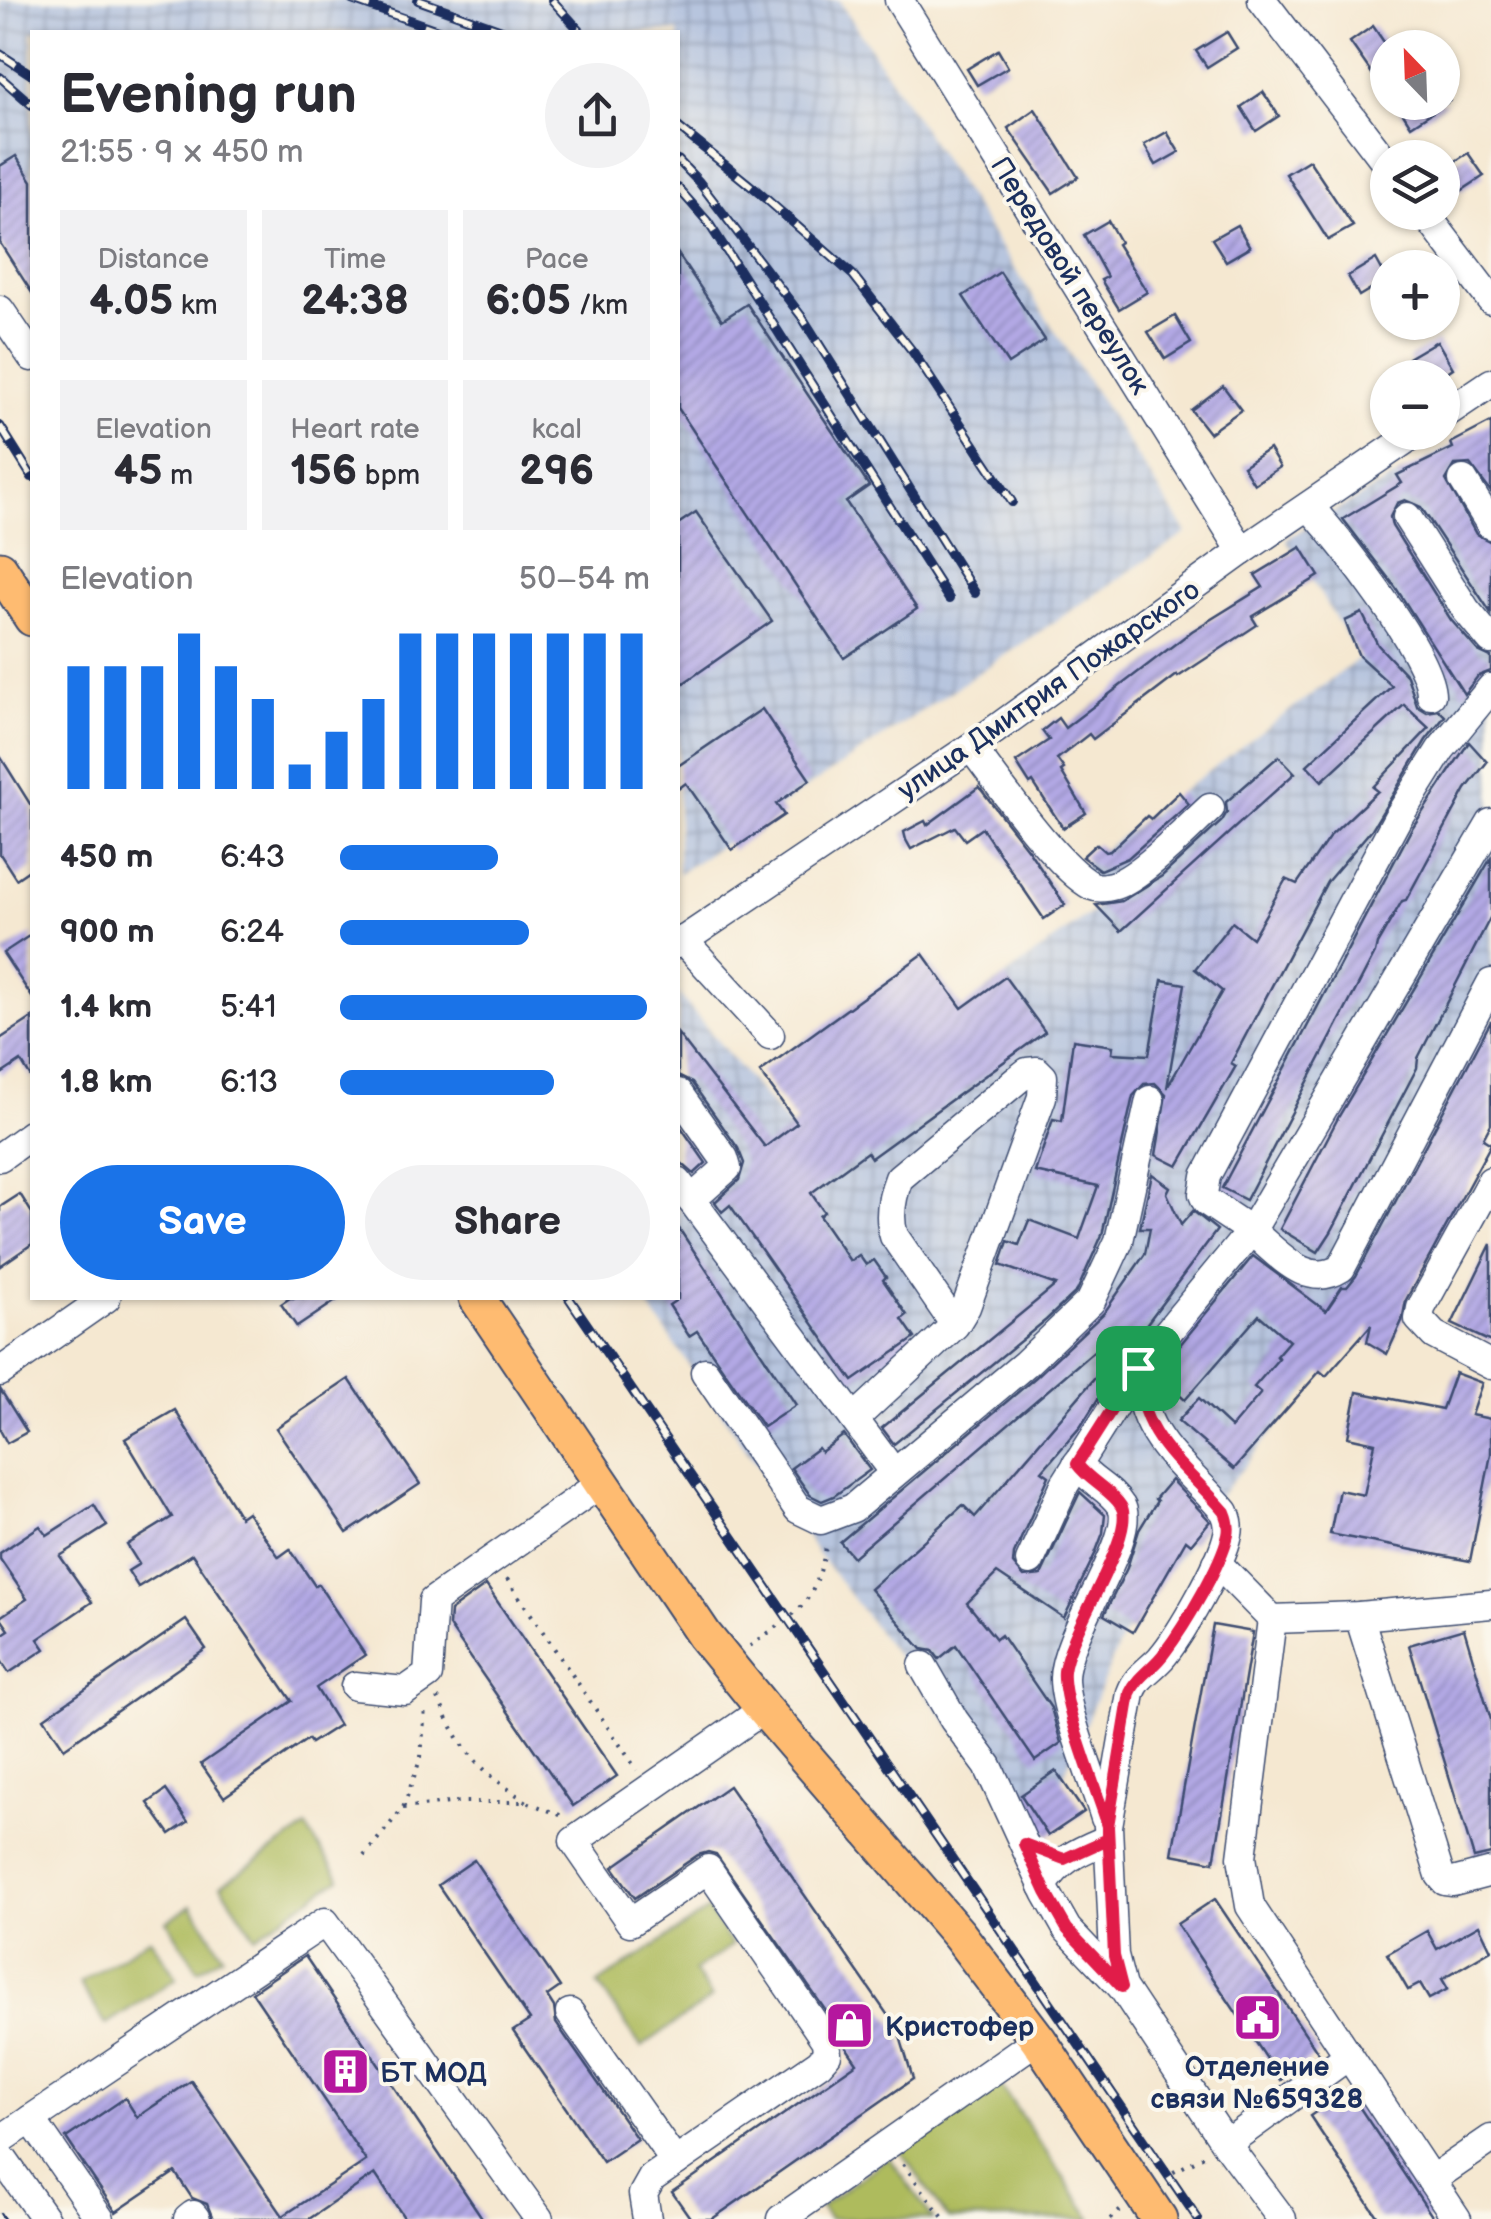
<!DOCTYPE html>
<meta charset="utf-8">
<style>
body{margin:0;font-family:"Balsamiq Sans",sans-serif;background:#f2f2f3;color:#2b2b33;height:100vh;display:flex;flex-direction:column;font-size:38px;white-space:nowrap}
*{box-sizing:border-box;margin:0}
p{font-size:32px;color:#7c7c81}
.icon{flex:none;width:55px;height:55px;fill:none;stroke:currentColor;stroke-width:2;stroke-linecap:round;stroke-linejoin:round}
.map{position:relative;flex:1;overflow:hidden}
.details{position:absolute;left:30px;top:30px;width:650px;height:1270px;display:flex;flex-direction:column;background:#fff;border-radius:0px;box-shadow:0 2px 8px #0004}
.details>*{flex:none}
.needle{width:65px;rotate:337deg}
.controls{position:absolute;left:1370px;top:30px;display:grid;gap:20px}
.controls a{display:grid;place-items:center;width:90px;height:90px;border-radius:50%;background:#fff;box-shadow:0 2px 8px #0004;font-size:50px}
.pin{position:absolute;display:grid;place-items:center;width:85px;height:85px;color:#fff;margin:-42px;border-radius:20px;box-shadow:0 5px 15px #0006}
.round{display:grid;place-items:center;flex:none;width:105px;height:105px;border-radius:52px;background:#f2f2f3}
.head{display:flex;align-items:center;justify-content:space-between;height:170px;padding:0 30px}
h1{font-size:55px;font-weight:800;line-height:75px}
.stats{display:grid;grid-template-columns:repeat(3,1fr);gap:15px;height:170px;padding:10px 30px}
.stats div{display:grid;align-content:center;border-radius:0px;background:#f2f2f3;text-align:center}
.stats b{font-size:42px;font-weight:800}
.stats small{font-size:28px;font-weight:400}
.stats p{font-size:28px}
.chart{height:280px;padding:20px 30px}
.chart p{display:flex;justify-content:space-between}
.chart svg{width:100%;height:180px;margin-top:10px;stroke:#1a73e8;stroke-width:6}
.button{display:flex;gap:20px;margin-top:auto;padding:20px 30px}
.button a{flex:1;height:115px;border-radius:60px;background:#1a73e8;color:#fff;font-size:40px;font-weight:800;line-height:115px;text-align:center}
.button a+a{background:#f2f2f3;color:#2b2b33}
ul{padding:0 30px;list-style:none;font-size:32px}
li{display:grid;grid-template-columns:160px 120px 1fr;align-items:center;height:75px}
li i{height:25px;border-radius:12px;background:#1a73e8}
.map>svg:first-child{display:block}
.industrial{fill:url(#industrial-grid)}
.green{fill:#aebb5d;stroke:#64755e;stroke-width:2.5}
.building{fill:url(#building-hatch)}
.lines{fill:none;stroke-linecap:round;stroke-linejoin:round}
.minor-casing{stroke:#3c4b6f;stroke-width:31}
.major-casing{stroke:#3c4b6f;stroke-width:39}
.path{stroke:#3c4b6f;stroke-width:4;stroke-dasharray:2.5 8;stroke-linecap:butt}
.minor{stroke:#fff;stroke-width:28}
.major{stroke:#febb71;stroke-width:35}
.tram{stroke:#1b2f5e;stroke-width:2.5}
.rail-casing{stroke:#1b2f5e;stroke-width:10}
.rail{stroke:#fbf7ec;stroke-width:6;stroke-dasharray:19;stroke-linecap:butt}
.route-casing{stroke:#fff;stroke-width:20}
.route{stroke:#e11d48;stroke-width:12}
.labels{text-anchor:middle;stroke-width:8;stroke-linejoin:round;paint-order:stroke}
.street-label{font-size:28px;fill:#1b2f5e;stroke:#fbf7ec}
.poi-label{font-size:28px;font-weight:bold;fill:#1b2f5e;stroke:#fbf7ec;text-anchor:start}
</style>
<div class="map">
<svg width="1491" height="2219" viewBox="0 0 1491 2219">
<defs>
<pattern id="industrial-grid" width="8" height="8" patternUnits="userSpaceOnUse" patternTransform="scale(2.5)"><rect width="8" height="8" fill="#b7c5de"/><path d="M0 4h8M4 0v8" fill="none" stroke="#94a0b7"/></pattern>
<pattern id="building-hatch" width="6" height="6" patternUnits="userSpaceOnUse" patternTransform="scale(2.5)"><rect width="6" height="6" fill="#b3a9e5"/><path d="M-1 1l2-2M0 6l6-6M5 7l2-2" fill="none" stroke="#918abd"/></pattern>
</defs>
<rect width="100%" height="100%" fill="#fbf7ec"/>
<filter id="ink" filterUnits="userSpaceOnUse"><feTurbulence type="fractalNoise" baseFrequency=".01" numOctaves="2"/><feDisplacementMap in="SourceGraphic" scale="20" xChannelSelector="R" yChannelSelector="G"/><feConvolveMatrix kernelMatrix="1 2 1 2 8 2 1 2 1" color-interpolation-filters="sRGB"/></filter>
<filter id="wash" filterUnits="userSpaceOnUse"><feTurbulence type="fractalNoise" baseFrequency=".0048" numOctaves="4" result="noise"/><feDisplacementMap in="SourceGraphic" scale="40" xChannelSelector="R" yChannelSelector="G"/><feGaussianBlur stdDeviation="2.25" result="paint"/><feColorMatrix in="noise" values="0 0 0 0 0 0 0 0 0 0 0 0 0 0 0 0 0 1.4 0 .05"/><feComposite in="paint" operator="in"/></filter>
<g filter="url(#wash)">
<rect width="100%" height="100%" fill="#f5e8d1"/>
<g class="industrial">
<path d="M0,0H839L1187,533L678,874V32H32V283L0,237Z"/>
<path d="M1491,423V1084L1400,1276L1220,1496L1121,1640L1037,1838L815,1550L643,1298H678V993L794,1133L1100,906L1073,872L1360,658L1286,539Z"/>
</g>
<g class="green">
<path d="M306,1828L340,1878L255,1936L221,1885Z"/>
<path d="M192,1905L223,1955L198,1970L167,1921Z"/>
<path d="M708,1910L732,1945L694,1971L712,1998L641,2047L598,1984Z"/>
<path d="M150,1938L177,1978L106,2024L79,1983Z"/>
<path d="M996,2079L1092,2219H948L899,2149Z"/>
<path d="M889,2157L933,2219H829L820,2207Z"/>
</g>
<g id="blocks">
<g class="building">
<path d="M1373,26L1388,48V69L1375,78L1350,42Z"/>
<path d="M1227,32L1237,48L1207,67L1196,51Z"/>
<path d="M998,50L1008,67L977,85L967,69Z"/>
<path d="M1263,92L1279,116L1256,131L1241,107Z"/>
<path d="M1396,102H1448L1411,126Z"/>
<path d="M1035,109L1078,177L1053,193L1008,128Z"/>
<path d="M1167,132L1179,152L1156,165L1144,145Z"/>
<path d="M1468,153L1484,176L1461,191L1445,168Z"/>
<path d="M16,156L32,181V293L0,243V166Z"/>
<path d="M1309,160L1353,226L1328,240L1286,174Z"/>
<path d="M1108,221L1120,242L1117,244L1147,292L1119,309L1101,280L1107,277L1084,235Z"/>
<path d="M1237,225L1250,247L1226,261L1212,239Z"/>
<path d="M678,254L722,320L747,304L869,486L846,502L917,609L844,658L678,408Z"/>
<path d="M1376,259L1387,279L1359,296L1348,276Z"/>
<path d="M1000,272L1045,340L1008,364L963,296Z"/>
<path d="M1175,316L1191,343L1165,359L1148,332Z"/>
<path d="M1437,341L1453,368L1438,378H1419L1408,358Z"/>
<path d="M1223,386L1241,410L1209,433L1191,410Z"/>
<path d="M1491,422V492L1470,464L1455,465L1446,480L1476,534L1491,542V613L1421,507L1405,500L1397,503L1390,517L1392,526L1451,620L1478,651L1491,657V671L1478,676L1464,694L1396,588L1343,519L1402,483L1397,475L1453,448L1451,443Z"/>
<path d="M1269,449L1280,467L1254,484L1243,466Z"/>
<path d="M696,512L772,621L678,687V524Z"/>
<path d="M1301,547L1319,576L1252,617L1257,625L1178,677L1177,675L1093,739L1089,734L1057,759L1064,769L1061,771L1086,813L1063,828L1033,782L1030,784L1016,762L1049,740L1042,731L1058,718L1065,728L1192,631L1263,587L1255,575Z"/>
<path d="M1362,613L1378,645L1407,676L1417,706L1427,712L1439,710L1445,716L1426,740L1372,829L1327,882L1231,1063L1236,1066L1178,1166L1156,1155L1166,1094L1155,1083L1144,1084L1133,1096L1102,1235L1077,1291L1046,1320L894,1444L882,1428L1056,1285L1000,1265L1008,1241L1019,1245L1029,1220L1079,1239L1098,1186L1035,1172L1053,1119L1062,1121L1073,1040L1113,1046L1112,1053L1149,1055L1162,980L1185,984L1167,1088L1222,991L1195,969L1232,922L1252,938L1286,879L1297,884L1330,836L1378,791L1373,787L1429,728L1404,705L1322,781L1307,765L1392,686L1359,656L1351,637L1345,621Z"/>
<path d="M762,709L810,780L776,804L784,815L732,850L686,783L678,789V766Z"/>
<path d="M1469,742L1487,762L1466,789L1406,900L1402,901L1377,944L1375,953L1246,1200L1222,1188L1412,828Z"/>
<path d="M0,756L32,807V868L16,879L0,854Z"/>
<path d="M1279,756L1295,773L1121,931L1096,905L1122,901L1162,876L1222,821L1227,812L1226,802Z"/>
<path d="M979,787L1029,851L1065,905L1044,919L982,828L965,840L955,827L911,849L906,840L904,832L925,821L927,825Z"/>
<path d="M1179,792L1189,804L1128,858L1100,870L1082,857L1096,844L1105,852L1110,851L1147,816L1151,819Z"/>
<path d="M1491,858V916L1418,1058L1417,1068L1331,1232L1318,1252L1280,1229L1339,1116Z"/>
<path d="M32,934V997L3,953Z"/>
<path d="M923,954L962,1008L1005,977L1045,1032L871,1158L867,1152L811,1193L824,1212L819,1216L850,1261L859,1255L866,1265L874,1260L886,1277L883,1280L907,1315L902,1319L915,1338L853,1381L730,1205L722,1212L715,1202L739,1180L744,1163L738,1148L692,1083L678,1076V1034L765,1147L797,1123L760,1072Z"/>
<path d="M32,1018V1079L21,1061L0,1075V1039Z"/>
<path d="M1491,1021V1124L1483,1139L1491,1144L1406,1300L1402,1321L1387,1354L1367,1342L1371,1325L1326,1376L1320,1371L1234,1469L1178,1421L1199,1398L1231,1428L1261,1393L1254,1387L1279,1358L1276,1356L1289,1341L1259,1315L1185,1400L1156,1374L1253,1256L1326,1311L1342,1287H1347L1356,1276Z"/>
<path d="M678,1123L706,1163L694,1174L678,1160Z"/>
<path d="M1152,1174L1170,1187L1167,1193L1181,1225L1193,1211L1217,1230L1139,1334L1141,1336L1123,1359L1081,1426L1042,1471L1049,1476L1014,1554L1013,1564L1024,1577L1041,1575L1080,1492L1105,1515L1103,1533L1095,1554L1064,1618L997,1573L967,1603L996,1639L1001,1635L1051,1708L1061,1743L1035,1761L956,1645L939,1659L933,1651L922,1649L870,1589L963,1505L975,1517L1120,1349L1109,1338L853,1557L840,1542L1036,1377L1104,1313L1145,1254L1150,1228H1140Z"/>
<path d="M20,1194L32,1213V1244L0,1266V1207Z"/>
<path d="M678,1227L796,1405L763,1427L697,1331L689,1336L669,1305L678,1299Z"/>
<path d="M1491,1244V1342L1452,1324Z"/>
<path d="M290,1298H340L297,1327L281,1304Z"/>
<path d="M1455,1373L1482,1383L1471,1415L1491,1419V1454L1470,1561L1330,1534L1339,1490L1364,1495L1375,1443L1348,1437L1357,1392L1442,1409Z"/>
<path d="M349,1379L420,1484L347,1533L276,1428Z"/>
<path d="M0,1389L27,1432L7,1443L0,1430Z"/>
<path d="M175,1410L240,1517L247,1512L279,1557L290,1549L315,1586L318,1584L365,1655L316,1688L339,1725L311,1743L308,1739L224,1797L201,1764L292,1701L192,1554L138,1587L128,1571L139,1564L127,1545L172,1517L125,1439Z"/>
<path d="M844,1435L870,1470L834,1496L822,1501L810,1495L791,1468L818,1448L821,1452Z"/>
<path d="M1171,1480L1210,1521L1191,1544L1186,1540L1133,1632L1104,1615L1127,1568L1139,1530L1157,1501L1155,1499Z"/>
<path d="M94,1505L107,1526L60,1556L92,1602L38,1639L45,1649L9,1673L0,1659V1636L9,1630L0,1617L27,1599L0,1559V1553L40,1526L47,1535Z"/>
<path d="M486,1585L617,1776L573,1806L449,1626L450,1611Z"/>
<path d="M186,1620L206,1649L64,1748L44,1718Z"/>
<path d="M1213,1625L1253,1632L1214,1862L1172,1854Z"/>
<path d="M1464,1629L1491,1720V1854L1474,1858L1409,1645Z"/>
<path d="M1056,1771L1084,1812L1048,1836L1021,1795Z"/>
<path d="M729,1786L898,2030L913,2079L712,2219H691L672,2192L857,2063L844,2044L840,2031L716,1854L708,1852L698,1855L635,1898L613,1867Z"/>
<path d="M166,1790L188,1822L170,1834L148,1803Z"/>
<path d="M474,1860L560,1987L547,1996L554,2007L556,2023L637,2139L603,2162L513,2031L530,2020L438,1885Z"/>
<path d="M1215,1899L1319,2054L1281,2080L1177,1924Z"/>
<path d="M1479,1925L1491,1950L1442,1979L1448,1989L1429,1999L1420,1984L1408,1990L1387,1954L1427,1931L1437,1949Z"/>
<path d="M305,1956L483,2219H405L375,2174L309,2219H213L207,2204L192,2198L175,2172L116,2212L66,2138L125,2098L137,2117L191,2081L283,2216L366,2161L252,1992Z"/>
<path d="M1348,2090L1434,2219H1379L1310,2116Z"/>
</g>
</g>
</g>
<g filter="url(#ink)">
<use href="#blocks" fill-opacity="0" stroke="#3c4b6f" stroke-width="2.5"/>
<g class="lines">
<defs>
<g id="minor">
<path d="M899,0L1242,551"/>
<path d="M1262,0L1388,165"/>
<path d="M1424,212L1491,300"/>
<path d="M0,310L32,357"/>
<path d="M1442,416L1491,383"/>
<path d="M1463,480L1491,525"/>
<path d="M1309,506C1339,540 1431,654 1431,695"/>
<path d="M1407,517L1466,610L1491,640"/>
<path d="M971,747C998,782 1056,867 1092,886C1099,889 1108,887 1115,885C1141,877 1188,828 1210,808"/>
<path d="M1491,823L1251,1231C1278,1252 1306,1290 1341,1268L1491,983"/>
<path d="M683,940L770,1035"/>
<path d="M678,944L971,747L1242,551L1417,432"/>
<path d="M678,1093L724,1158L727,1168L691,1200"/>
<path d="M0,1157L32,1134"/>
<path d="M1491,1181L1421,1308L1419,1319L1434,1335L1491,1365"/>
<path d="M678,1182L894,1473"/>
<path d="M0,1372L106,1298"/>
<path d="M705,1372L798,1509L821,1520L853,1508L1025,1364L1091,1301L1119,1241L1150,1100"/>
<path d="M855,1418L955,1325L894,1236C888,1217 892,1196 899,1178L1017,1080L1027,1072L1037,1071L1043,1077L1042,1097L966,1307L955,1325"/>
<path d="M1077,1464C1089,1481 1111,1489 1121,1506C1139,1534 1064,1634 1064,1678C1064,1711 1094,1782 1105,1818"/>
<path d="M1030,1561L1065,1484L1138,1368"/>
<path d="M1217,1563L1272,1619L1242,1857L1250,1906L1457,2219"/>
<path d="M1359,1616L1440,1875L1445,1881L1453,1882L1491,1872"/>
<path d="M1272,1619L1359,1616L1491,1604"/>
<path d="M923,1666L954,1720L988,1766L1046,1892L1067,1929L1121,1986"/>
<path d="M355,1686L405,1691L428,1675L433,1601L600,1484"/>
<path d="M1043,1886C1060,1858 1080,1851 1108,1839"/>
<path d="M570,2013L675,2162"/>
<path d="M31,2119L100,2219"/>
<path d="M0,2140L325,1922L539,2219"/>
<path d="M1226,2144L1348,2056"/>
<path d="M0,2155L45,2219"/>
<path d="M1431,2180L1491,2139"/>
<path d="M188,2219L193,2215L196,2219"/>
<path d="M647,2219L643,2194L652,2178L819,2063L827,2054L826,2041L708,1869L630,1922L574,1841L764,1709"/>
<path d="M781,2219L1038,2039"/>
<path d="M1282,2219L1226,2144L1122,1987L1114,1956L1108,1826L1131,1693C1137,1676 1149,1671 1161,1658C1180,1636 1222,1563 1228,1534C1230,1526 1228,1519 1225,1512C1185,1465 1137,1438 1138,1368L1251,1231L1206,1201L1203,1194L1206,1176L1397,819L1441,749L1491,688"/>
</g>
<g id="major">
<path d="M0,569L32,618"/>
<path d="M477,1298L704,1635L764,1709L959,1935L1038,2039L1159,2219"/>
</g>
</defs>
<use href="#minor" class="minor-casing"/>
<use href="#major" class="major-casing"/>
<g class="path">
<path d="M507,1579L637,1770"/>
<path d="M750,1646C801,1609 815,1606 827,1542"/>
<path d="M438,1698C461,1751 478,1769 527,1802"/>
<path d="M403,1808L458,1802H527L565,1817"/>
<path d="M364,1856L403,1808L421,1757L425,1708"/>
<path d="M903,2164L944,2219"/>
<path d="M1164,2177L1204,2156"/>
<path d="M1110,2219L1121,2210"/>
</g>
<use href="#minor" class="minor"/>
<use href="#major" class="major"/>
<path class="tram" d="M0,2213L4,2219"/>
<defs>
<g id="rail">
<path d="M352,0L443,32"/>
<path d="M418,0L507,32"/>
<path d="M552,0L581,32"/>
<path d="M0,54L32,75"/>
<path d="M0,77L32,105"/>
<path d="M678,127L757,191L853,275L913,352L1012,502"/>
<path d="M678,160L699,182L802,317L975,593"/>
<path d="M678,188L708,222L949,599"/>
<path d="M0,426L32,477"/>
<path d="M569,1298L1198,2219"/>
</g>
</defs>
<use href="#rail" class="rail-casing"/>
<use href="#rail" class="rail"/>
</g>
</g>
<g class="lines" filter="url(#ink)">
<defs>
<path id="route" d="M1138,1368L1077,1464C1089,1481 1111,1490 1121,1506C1138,1532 1068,1632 1064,1671C1061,1703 1097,1791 1108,1826V1839L1064,1859L1024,1844L1046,1892L1067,1929L1122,1987L1114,1956L1108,1826L1130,1693C1138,1675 1154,1668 1165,1652C1185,1626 1221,1565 1228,1535C1230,1526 1228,1519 1225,1512C1185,1465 1137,1438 1138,1368"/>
</defs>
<use href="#route" class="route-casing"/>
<use href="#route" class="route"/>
</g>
<defs>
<symbol id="civic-square" viewBox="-11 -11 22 22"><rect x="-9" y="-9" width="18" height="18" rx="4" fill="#b5179e" stroke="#fbf7ec"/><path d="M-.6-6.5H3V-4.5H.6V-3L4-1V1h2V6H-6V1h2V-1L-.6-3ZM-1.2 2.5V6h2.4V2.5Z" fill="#fff"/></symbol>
<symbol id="shop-square" viewBox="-11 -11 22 22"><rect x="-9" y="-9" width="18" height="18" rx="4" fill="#b5179e" stroke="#fbf7ec"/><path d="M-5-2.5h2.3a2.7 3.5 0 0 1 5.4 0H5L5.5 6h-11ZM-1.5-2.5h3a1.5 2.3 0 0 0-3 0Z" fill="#fff"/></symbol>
<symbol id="building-square" viewBox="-11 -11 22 22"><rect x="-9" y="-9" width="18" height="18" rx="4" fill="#b5179e" stroke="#fbf7ec"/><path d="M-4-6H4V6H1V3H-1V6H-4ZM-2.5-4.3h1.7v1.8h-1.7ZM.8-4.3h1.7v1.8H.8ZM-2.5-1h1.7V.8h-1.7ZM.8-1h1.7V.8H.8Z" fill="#fff"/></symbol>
</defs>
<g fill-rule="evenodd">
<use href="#civic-square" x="1230" y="1990" width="55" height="55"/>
<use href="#shop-square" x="822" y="1998" width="55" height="55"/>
<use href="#building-square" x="318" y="2044" width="55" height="55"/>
</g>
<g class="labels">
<g class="street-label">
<text transform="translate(1071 275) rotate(58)" y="10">Передовой переулок</text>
<text transform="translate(1048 689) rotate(-35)" y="10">улица Дмитрия Пожарского</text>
</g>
<g class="poi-label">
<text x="885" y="2036">Кристофер</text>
<text x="1257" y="2076" text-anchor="middle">Отделение<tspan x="1257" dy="32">связи №659328</tspan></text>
<text x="380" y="2082">БТ МОД</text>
</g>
</g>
</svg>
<div class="controls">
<a><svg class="needle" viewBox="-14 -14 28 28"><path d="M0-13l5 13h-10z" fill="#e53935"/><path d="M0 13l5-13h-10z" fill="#7c7c81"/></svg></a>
<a><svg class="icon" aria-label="layers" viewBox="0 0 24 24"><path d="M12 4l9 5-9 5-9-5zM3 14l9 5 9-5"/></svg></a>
<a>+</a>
<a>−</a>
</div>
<div class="pin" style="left:1138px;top:1368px;background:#1e9e55"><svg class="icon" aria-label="arrive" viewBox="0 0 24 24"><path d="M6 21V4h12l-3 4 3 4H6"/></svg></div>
<section class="details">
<div class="head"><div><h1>Evening run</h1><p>21:55 · 9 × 450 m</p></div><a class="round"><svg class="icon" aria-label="share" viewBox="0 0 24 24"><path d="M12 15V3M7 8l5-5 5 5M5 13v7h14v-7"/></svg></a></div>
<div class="stats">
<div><p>Distance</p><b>4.05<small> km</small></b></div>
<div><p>Time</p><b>24:38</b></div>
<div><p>Pace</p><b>6:05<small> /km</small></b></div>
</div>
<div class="stats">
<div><p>Elevation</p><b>45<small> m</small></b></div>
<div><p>Heart rate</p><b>156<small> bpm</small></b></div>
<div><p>kcal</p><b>296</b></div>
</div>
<div class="chart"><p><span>Elevation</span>50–54 m</p>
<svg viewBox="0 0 160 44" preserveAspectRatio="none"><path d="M5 44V14M15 44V14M25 44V14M35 44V6M45 44V14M55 44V22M65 44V38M75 44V30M85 44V22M95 44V6M105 44V6M115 44V6M125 44V6M135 44V6M145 44V6M155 44V6"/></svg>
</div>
<ul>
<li><b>450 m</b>6:43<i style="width:51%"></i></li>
<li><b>900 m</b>6:24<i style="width:61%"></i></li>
<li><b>1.4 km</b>5:41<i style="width:99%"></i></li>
<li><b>1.8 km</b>6:13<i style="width:69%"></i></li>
</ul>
<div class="button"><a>Save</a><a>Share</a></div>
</section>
</div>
